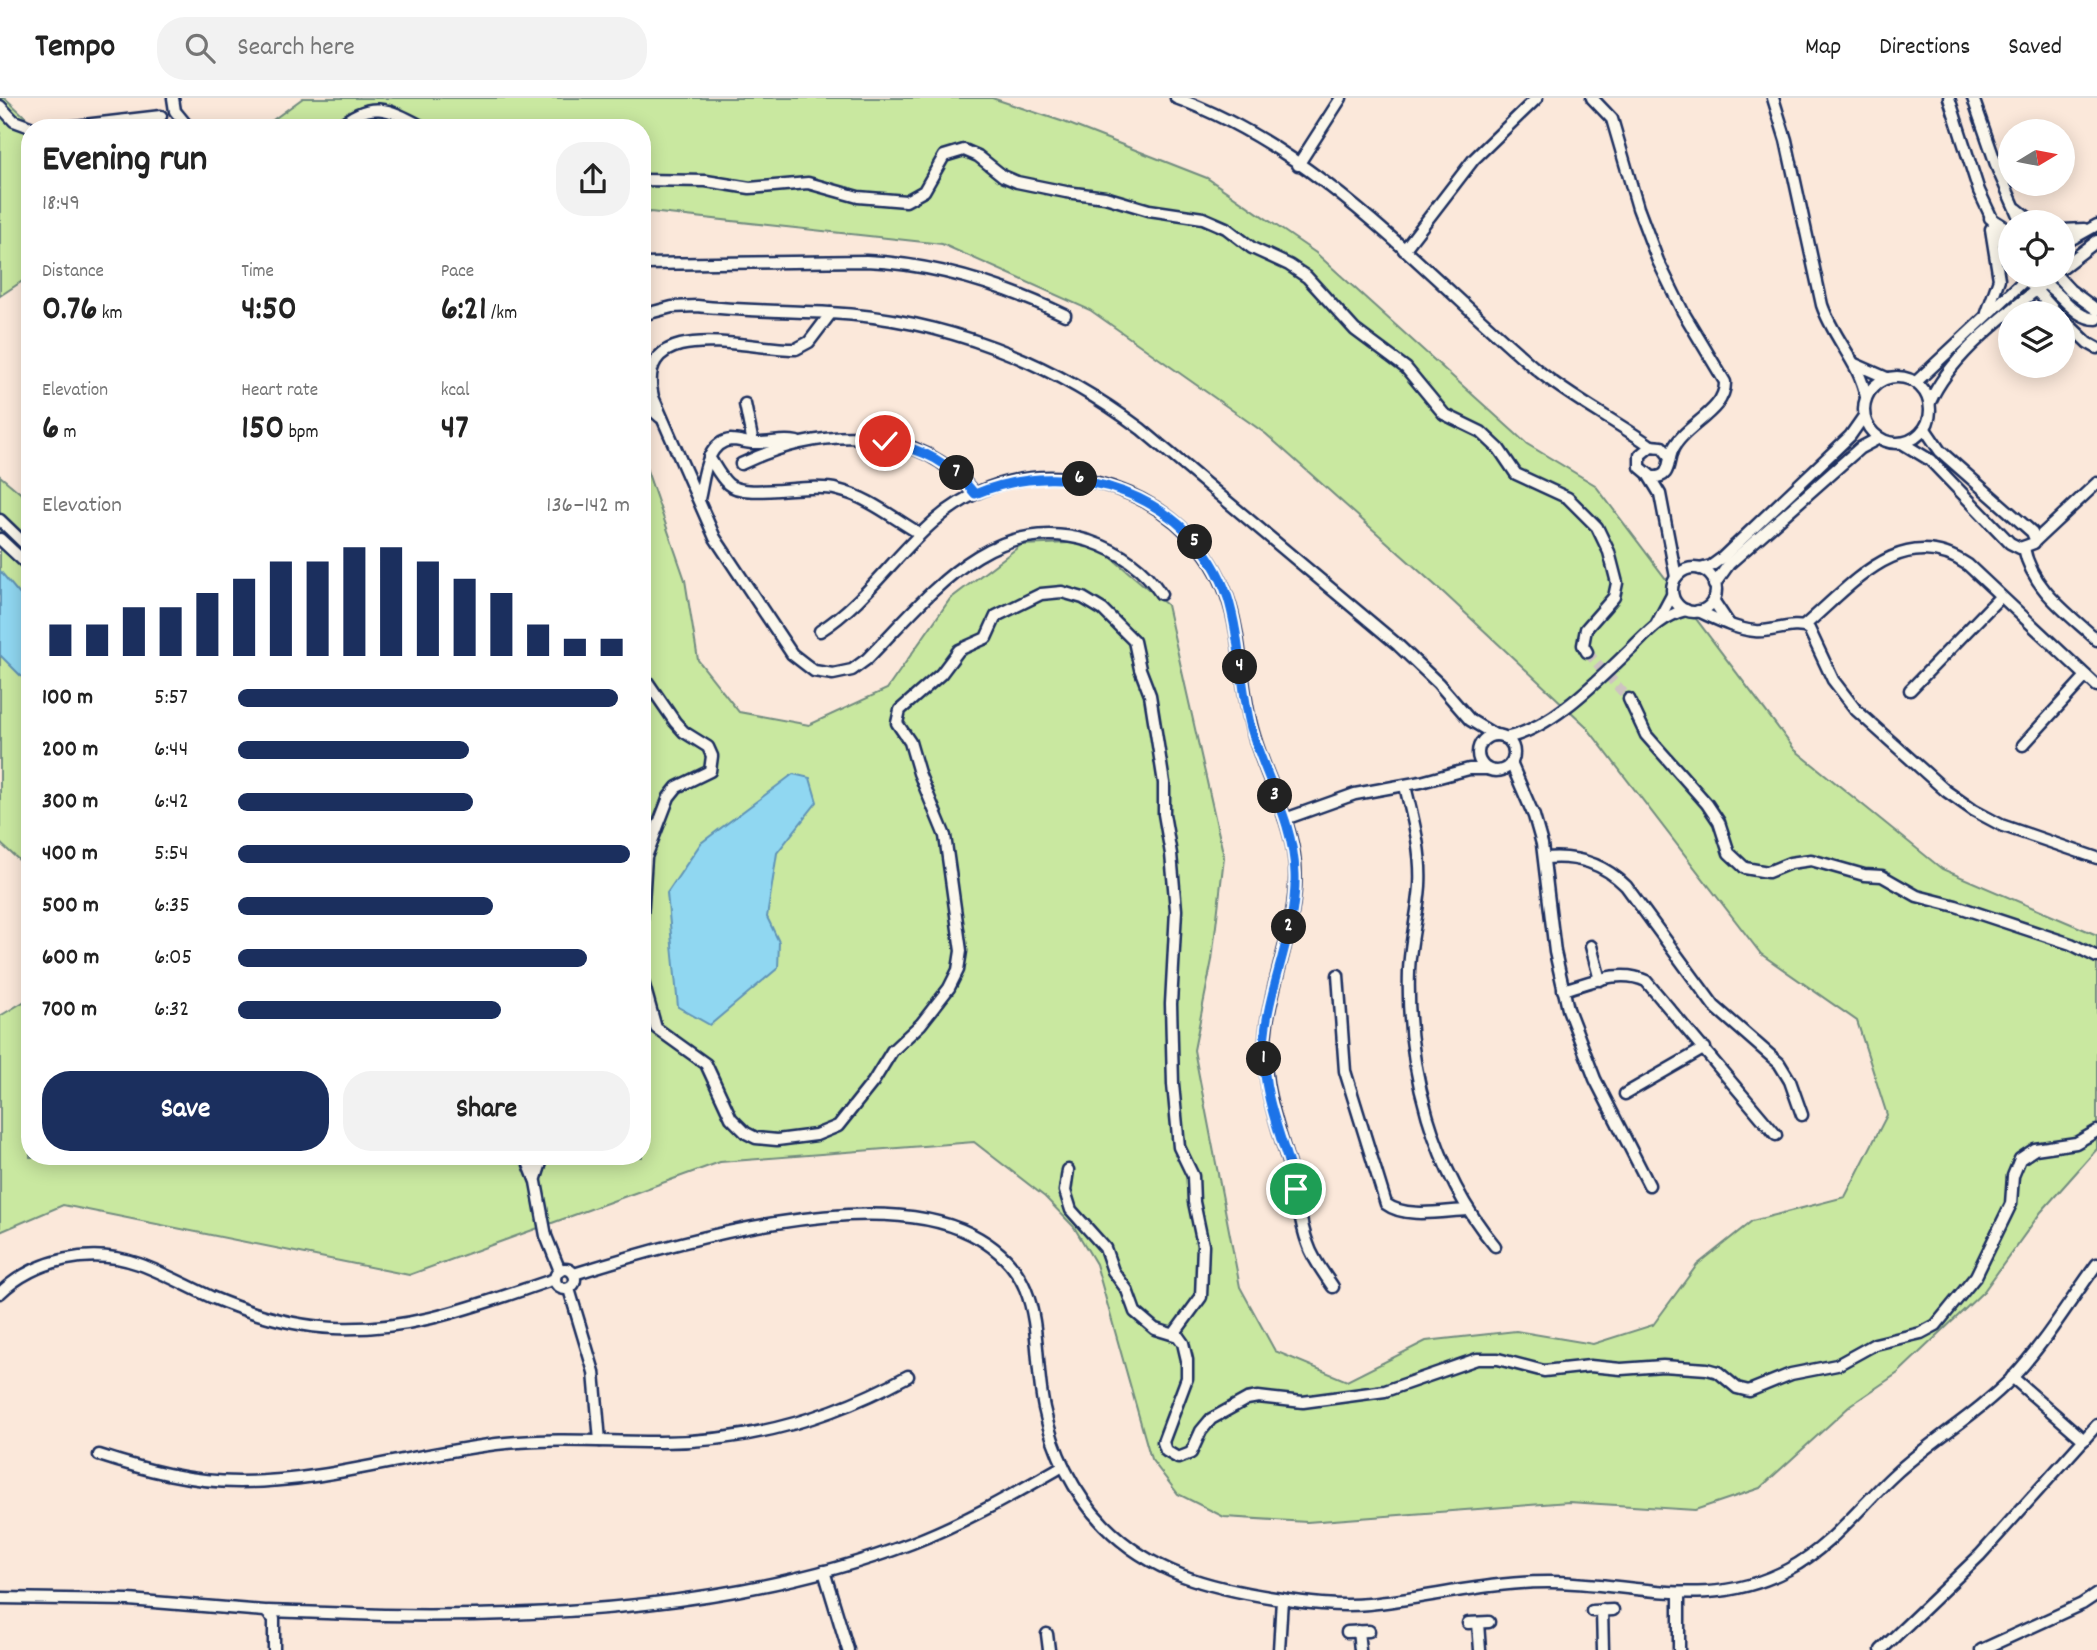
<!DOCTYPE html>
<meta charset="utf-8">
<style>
body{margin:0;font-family:Dekko,sans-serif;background:#f2f2f2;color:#222;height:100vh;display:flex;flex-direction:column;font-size:26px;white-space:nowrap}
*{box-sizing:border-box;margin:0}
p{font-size:23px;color:#767676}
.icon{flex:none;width:38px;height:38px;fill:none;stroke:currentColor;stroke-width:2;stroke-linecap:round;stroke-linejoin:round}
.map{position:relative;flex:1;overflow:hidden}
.drawer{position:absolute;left:21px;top:21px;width:630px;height:1046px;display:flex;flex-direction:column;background:#fff;border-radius:28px;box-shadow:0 4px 18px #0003}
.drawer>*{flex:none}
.needle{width:46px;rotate:80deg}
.tools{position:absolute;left:1998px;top:21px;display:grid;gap:14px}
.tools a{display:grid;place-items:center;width:77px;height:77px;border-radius:50%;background:#fff;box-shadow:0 4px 18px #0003;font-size:35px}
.pin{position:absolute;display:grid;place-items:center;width:60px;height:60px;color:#fff;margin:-30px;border:4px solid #fff;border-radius:50%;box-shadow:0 2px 7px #0007}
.km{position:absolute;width:35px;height:35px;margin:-18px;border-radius:50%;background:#222;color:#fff;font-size:19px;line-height:35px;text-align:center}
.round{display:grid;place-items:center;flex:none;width:74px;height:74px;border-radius:28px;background:#f2f2f2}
.overview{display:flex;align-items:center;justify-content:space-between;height:119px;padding:0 21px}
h1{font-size:38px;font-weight:800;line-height:52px}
.metrics{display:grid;grid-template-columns:repeat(3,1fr);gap:10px;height:119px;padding:7px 21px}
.metrics div{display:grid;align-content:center}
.metrics b{font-size:35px;font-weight:800}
.metrics small{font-size:19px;font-weight:400}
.metrics p{font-size:19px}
.chart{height:196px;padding:14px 21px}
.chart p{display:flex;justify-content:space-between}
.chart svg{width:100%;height:126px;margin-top:7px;stroke:#1b2f5e;stroke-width:6}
.primary-button{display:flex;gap:14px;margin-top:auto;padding:14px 21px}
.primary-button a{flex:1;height:80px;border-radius:28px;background:#1b2f5e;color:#fff;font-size:28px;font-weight:800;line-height:80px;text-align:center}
.primary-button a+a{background:#f2f2f2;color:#222}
ul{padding:0 21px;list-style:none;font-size:23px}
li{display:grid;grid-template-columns:112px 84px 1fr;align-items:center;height:52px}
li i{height:18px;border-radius:9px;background:#1b2f5e}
header{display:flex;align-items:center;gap:42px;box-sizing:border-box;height:98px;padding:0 35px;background:#fff;border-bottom:2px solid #e0e0e0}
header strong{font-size:33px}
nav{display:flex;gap:38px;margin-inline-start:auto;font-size:24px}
.search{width:490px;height:63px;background:#f2f2f2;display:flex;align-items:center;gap:18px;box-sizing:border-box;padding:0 24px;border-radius:28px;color:#767676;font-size:26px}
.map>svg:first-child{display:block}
.green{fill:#c9e8a0;stroke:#728c7f;stroke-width:2}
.water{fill:#90d7f1;stroke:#6194b6;stroke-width:2}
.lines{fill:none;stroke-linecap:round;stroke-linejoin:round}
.minor-tunnel{stroke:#cec3c1;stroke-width:10;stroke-dasharray:10 5;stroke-linecap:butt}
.minor-casing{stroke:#1b2f5e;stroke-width:15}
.minor{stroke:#fbf7ec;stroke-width:10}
.route-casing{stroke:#fff;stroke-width:14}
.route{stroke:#1a73e8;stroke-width:9}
</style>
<header>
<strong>Tempo</strong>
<div class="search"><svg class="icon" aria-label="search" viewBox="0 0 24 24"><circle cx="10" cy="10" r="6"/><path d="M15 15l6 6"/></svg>Search here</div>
<nav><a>Map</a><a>Directions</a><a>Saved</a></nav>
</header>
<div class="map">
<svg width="2097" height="1552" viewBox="0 0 2097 1552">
<rect width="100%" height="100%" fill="#fbe8da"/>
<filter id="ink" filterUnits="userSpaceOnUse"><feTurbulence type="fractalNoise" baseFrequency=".0143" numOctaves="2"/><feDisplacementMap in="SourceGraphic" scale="14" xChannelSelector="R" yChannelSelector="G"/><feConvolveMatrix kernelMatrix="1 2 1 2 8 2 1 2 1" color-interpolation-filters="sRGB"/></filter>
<g filter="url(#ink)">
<g class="green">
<path d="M0,0H5L37,30H30V178L0,198Z"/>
<path d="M303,0H992L1064,24L1207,80L1316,155L1527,346L1595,387L1795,652L1942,771L2097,837V1051L2041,1114L1984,1193L1898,1275L1851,1307L1760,1390L1695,1412L1569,1404L1307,1424L1224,1419L1178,1396L1151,1361L1096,1166L1074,1129L1045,1099L974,1044L720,1064L409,1177L63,1107L0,1134V918L30,900V1059H642V358L685,482L698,562L739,614L809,627L887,591L950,501L1021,447L1093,444L1167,507L1224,759L1212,862L1194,952L1240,1189L1275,1253L1347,1283L1426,1243L1516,1233L1593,1246L1653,1227L1697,1167L1752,1123L1845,1099L1887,1017L1857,923L1761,856L1585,627L1445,496L1266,336L1090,212L942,146L650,114L642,118V30H262Z"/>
<path d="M0,378L30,403V772L0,745Z"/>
</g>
<g class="water">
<path d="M0,473L21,498L30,499V587L0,557Z"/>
<path d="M793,676L810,680L817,704L777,755L767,819L779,844L778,870L710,927L678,909L667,795L701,745Z"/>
</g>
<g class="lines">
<path class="minor-tunnel" d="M1587,554L1629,601"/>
<defs>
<g id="minor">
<path d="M173,0L175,13L189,30"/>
<path d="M1176,0C1318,51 1424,175 1536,271C1572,301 1613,321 1651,348"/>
<path d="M1592,0L1612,21L1638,110L1658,163L1683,214L1725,284C1726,314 1683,327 1672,353C1667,366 1671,380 1652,379L1640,369V357L1651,348L1662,349L1670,359"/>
<path d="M1773,0L1786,42L1822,207C1834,242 1860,265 1866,299"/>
<path d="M1949,0L1979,93L2011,161"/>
<path d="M1973,0L1998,72L2021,124"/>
<path d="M0,8L14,23L33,30"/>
<path d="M58,30L161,18"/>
<path d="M337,30C371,0 389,11 425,30"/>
<path d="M1298,67L1341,0"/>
<path d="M642,82L706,83L750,90L808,85L858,99L906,103L924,93L944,58L964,52L978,58L1003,78L1017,84L1066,94L1105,99L1149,112L1203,120L1226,130L1252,150L1289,167L1307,179L1355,232L1406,270L1444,316L1481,334L1499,351L1516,376L1568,400L1597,429L1609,454L1617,485L1614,499L1586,531L1583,547L1587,554"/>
<path d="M2017,111L2033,124"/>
<path d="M1990,120L2003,128L2011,139"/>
<path d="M2063,132L2084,131"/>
<path d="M2063,146L2097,127"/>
<path d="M1404,152L1474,61L1537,0"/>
<path d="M642,166L866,163C936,166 1003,187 1065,217"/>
<path d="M2063,169L2097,143"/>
<path d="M2022,177L2057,215"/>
<path d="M2056,177L2070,192L2097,212"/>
<path d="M2025,182C2056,177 2067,221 2097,221"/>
<path d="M831,215L809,244L796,251C755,253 633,215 653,299L715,440L792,556L814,573L833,576L852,572L867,561C928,499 990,413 1089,443C1119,453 1144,470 1161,496"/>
<path d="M1987,215L1999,181L1991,131"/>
<path d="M642,217L672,209L697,208C741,213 786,213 830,215C944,221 1051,263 1141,331L1398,547L1438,585L1470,622L1495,637"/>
<path d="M2063,221L2088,245L2097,250"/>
<path d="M1855,266L1887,280"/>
<circle cx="1897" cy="312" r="33"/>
<path d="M1916,284L2030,177"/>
<path d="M642,303L660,319"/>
<path d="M1930,304C1952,254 2013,212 2054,177"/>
<path d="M745,306L753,345"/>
<path d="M1902,345L1930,362L2010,445L2020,450L2034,445L2035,441L2032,434L1940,353L1925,331"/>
<path d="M709,359C715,368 720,379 728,386C746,402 809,384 838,392C868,399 893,420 919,435"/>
<path d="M741,366C818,329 917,323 975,396"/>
<path d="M1649,378L1660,396L1676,479"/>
<path d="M699,401C704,382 705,344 731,342C740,342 749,346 758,345C772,345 783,341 797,344"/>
<path d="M0,422L30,451"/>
<path d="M0,441L30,469"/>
<path d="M2035,443L2097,385"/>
<path d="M2024,450C2032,491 2068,515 2097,542"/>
<circle cx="1694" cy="492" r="22"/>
<path d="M1700,471L1711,468L1722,460L1850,338L1864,318"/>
<path d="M1714,487L1729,466L1860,350L1879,340"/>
<path d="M1713,502L1729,526"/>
<path d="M1698,513C1716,521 1735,531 1755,533C1772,535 1794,523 1809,531L1833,582L1856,612L1946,693L1973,712L2001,727L2097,760"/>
<path d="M1657,525L1672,497"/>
<path d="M1804,528C1851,488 1902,422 1968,467L2097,588"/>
<path d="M820,533C884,492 915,418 988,390C1079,356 1194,403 1227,498C1242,540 1240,588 1252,631C1264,677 1291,719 1295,766C1299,820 1275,871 1267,924C1258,982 1276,1020 1291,1074C1298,1098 1299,1123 1308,1146C1313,1162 1324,1175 1333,1189"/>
<path d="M642,576L675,624L684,634L708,649L712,658L710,673L677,689L669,699L646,759L642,820"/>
<path d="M1910,592L2000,499"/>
<path d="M1629,601L1646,637L1707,706L1719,724L1729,755L1745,770L1768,774L1790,765L1811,762L1864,777L1882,778L1917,798L1956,808L2071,846L2097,859"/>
<circle cx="1496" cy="655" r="18"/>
<path d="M1505,640C1552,631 1599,581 1633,549C1649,533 1662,518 1686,512"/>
<path d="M2023,647L2086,578"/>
<path d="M1511,665L1534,718L1542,746L1555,854L1568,911L1595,981L1649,1087"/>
<path d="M1405,688C1413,721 1422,753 1420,788C1418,816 1410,844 1409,873C1406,969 1433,1074 1495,1148"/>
<path d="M1285,721L1355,696L1421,684L1469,671H1487"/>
<path d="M1545,760C1577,757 1603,765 1626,788L1714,908L1779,965L1790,983L1802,1017"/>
<path d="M642,838V856"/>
<path d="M1591,848L1600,882"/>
<path d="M1338,877L1345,973L1386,1106C1406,1121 1443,1113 1467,1112"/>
<path d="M642,880L656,930L706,966L731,1020L746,1035L756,1040L777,1042L816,1037L838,1028L873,984L892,953L921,926L949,890L958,872L961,853L945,738L919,675L910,644L897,625L900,612L941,576L959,552L986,540L996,518L1041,496L1062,494L1083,500L1103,512L1134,543L1140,571L1150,597L1164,685V716L1171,756L1176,812L1171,906L1173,986L1179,1049L1193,1078L1194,1104L1203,1147L1201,1199L1174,1236"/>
<path d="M1563,892C1589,885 1620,870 1646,883L1776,1037"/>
<path d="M1625,996L1705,950"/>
<path d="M526,1059L536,1084L546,1138L560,1173"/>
<path d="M1068,1072L1065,1093L1071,1112L1105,1150L1113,1173L1127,1192L1135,1214L1155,1231L1178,1238L1183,1245L1187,1262V1280L1163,1344L1166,1353L1178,1360L1191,1355L1201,1333L1211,1321L1247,1301L1258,1299L1303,1304L1385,1293L1477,1261H1498L1544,1273L1590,1268L1621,1271L1663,1268L1707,1271L1718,1274L1737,1290L1749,1293L1791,1276L1837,1267L1875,1246L1921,1235L1936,1227L1976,1178L2011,1106L2013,1078L2020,1061L2035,1051L2076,1045L2097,1033"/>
<path d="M536,1080L543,1059"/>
<circle cx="565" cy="1181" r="10"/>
<path d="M574,1176C675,1144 873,1086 971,1136C1050,1176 1030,1241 1044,1310C1053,1353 1073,1395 1104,1427C1151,1475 1210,1490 1275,1500C1306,1505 1337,1509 1369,1506C1429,1500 1487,1484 1548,1484C1634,1484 1707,1515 1789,1471C1832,1448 1860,1408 1895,1376C1932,1342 1977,1316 2012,1280C2045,1245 2069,1204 2097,1166"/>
<path d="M569,1191L594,1274L600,1343"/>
<path d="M0,1195C36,1161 91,1149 139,1166C164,1175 187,1188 211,1199C249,1215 292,1228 334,1230C413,1234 482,1205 555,1181"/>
<path d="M2012,1279L2084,1342"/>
<path d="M99,1357C145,1372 191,1384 239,1384C329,1384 417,1354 506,1345C558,1340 608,1344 660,1344C749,1344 830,1321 908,1278"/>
<path d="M824,1473L848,1552"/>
<path d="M0,1500L129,1502L265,1513L274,1521V1552"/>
<path d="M1602,1512L1603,1552"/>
<path d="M268,1513C307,1514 345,1516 384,1517C556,1520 752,1507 912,1445C966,1424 1014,1396 1063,1368"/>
<path d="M1592,1513L1613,1512"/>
<path d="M1468,1525L1489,1524"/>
<path d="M1478,1525L1480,1552"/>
<path d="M1358,1533L1360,1552"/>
<path d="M1347,1534L1369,1533"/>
<path d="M1047,1536L1049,1552"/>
<path d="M1279,1552L1282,1501"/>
<path d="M1679,1552V1496"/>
<path d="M1881,1552L1980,1457L2097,1327"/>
<path d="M1981,1552L2082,1506L2097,1496"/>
</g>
</defs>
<use href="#minor" class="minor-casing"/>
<use href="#minor" class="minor"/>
</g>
</g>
<g class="lines" filter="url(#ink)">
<defs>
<path id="route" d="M885,343C924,352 950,364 975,396C1070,356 1194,396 1228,500C1241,542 1240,588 1251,630C1265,679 1294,724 1295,776C1297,835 1267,889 1264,947C1261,998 1284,1043 1296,1091"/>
</defs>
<use href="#route" class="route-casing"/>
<use href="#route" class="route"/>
</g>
</svg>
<div class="tools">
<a><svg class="needle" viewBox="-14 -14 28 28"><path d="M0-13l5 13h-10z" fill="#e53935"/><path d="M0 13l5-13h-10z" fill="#767676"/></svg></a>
<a><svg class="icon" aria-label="locate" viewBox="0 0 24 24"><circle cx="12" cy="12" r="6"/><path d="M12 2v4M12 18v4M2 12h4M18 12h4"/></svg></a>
<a><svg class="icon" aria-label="layers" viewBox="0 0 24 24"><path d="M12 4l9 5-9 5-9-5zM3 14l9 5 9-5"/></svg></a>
</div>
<div class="pin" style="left:1296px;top:1091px;background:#1e9e55"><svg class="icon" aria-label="arrive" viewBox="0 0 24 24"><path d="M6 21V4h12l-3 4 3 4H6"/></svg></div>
<div class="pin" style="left:885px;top:343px;background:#d93025"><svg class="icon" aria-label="check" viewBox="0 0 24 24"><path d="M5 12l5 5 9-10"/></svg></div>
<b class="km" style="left:1264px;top:961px">1</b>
<b class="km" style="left:1289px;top:829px">2</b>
<b class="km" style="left:1275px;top:698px">3</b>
<b class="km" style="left:1240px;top:569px">4</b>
<b class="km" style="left:1195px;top:444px">5</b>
<b class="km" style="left:1080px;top:381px">6</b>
<b class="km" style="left:957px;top:375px">7</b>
<section class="drawer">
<div class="overview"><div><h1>Evening run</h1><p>18:49</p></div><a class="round"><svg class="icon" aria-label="share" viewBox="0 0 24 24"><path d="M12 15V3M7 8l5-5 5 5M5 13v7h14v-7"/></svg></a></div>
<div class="metrics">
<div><p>Distance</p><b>0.76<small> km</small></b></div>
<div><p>Time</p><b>4:50</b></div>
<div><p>Pace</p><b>6:21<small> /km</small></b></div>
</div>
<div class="metrics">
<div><p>Elevation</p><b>6<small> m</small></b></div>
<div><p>Heart rate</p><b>150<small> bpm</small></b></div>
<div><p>kcal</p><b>47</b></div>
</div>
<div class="chart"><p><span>Elevation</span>136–142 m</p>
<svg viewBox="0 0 160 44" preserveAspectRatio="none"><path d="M5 44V33M15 44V33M25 44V27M35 44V27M45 44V22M55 44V17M65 44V11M75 44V11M85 44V6M95 44V6M105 44V11M115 44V17M125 44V22M135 44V33M145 44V38M155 44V38"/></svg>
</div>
<ul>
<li><b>100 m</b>5:57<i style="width:97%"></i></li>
<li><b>200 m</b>6:44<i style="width:59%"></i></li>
<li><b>300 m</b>6:42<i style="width:60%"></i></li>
<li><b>400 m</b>5:54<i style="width:100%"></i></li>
<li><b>500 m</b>6:35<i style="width:65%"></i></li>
<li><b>600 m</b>6:05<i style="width:89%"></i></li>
<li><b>700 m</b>6:32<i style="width:67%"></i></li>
</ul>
<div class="primary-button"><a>Save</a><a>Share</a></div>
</section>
</div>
